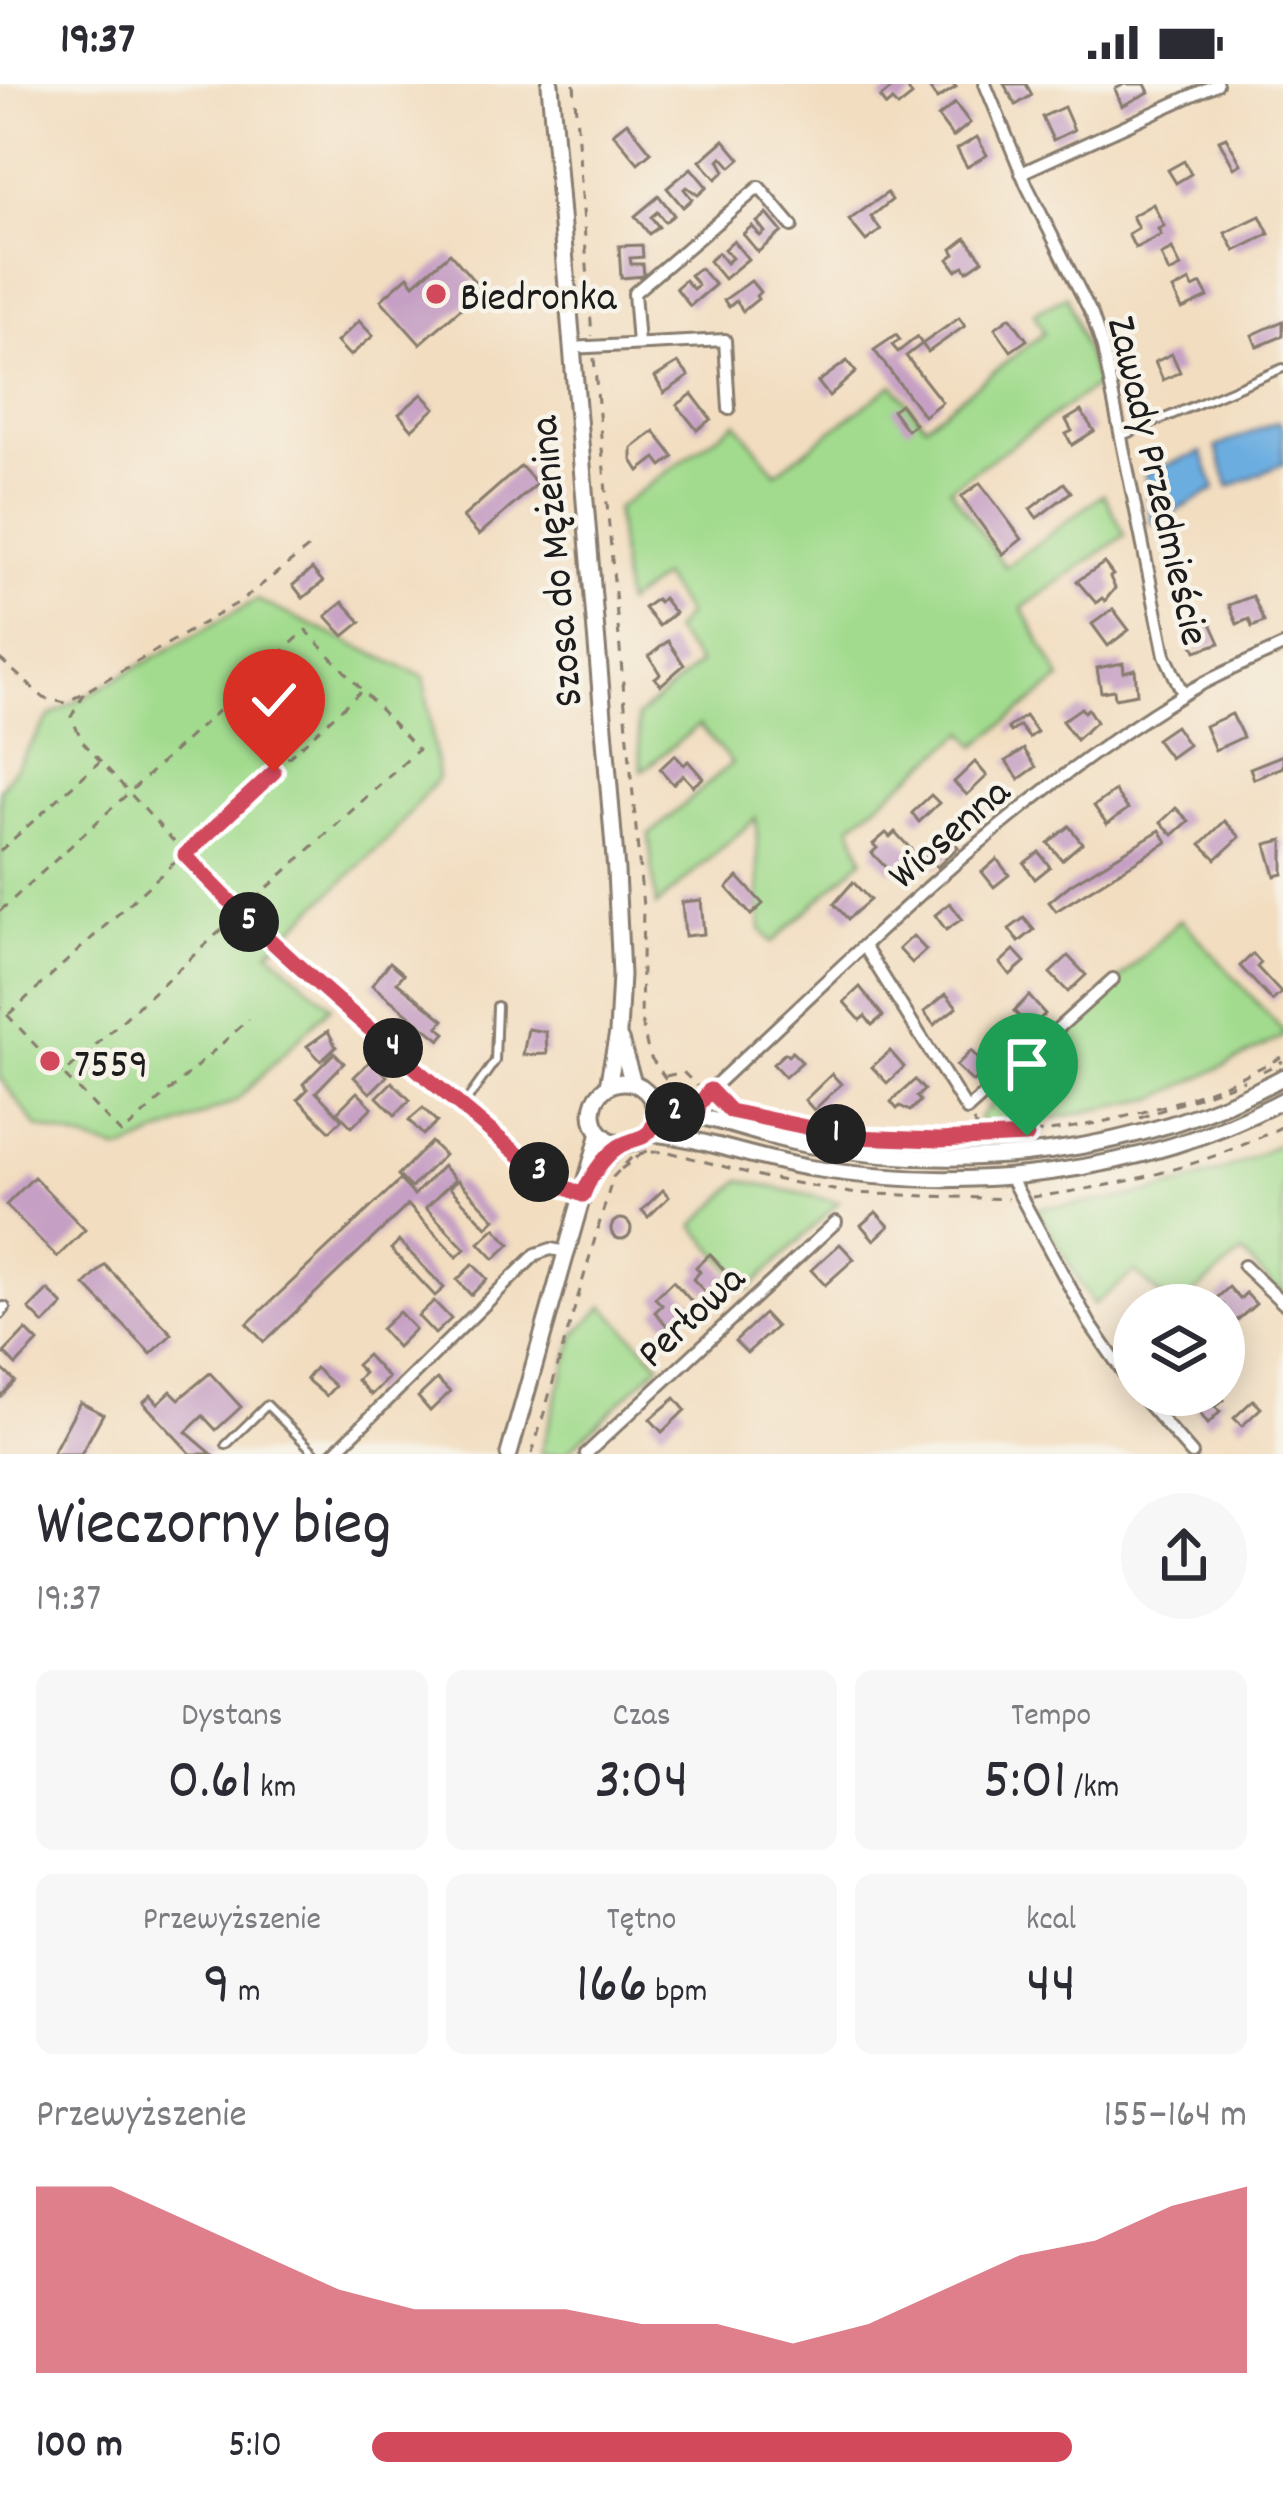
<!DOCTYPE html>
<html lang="pl">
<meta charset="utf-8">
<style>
body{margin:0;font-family:Dekko,sans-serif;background:#f7f7f7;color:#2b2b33;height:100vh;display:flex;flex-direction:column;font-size:45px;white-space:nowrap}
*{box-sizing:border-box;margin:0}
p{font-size:39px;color:#7c7c81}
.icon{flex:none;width:66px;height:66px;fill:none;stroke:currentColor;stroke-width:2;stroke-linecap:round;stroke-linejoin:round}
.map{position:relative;height:1370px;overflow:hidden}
.side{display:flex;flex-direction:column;background:#fff;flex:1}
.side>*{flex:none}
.buttons{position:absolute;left:1113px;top:1200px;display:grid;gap:24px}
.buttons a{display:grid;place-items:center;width:132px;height:132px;border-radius:50%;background:#fff;box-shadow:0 6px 30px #0003;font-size:60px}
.pin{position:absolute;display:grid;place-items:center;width:102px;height:102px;color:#fff;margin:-123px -51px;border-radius:50% 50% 50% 0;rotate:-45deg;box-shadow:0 0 12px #0007}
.pin .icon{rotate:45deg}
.km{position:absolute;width:60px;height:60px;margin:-30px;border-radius:50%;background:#222;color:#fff;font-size:33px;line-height:60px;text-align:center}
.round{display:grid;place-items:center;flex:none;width:126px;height:126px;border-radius:63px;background:#f7f7f7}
.head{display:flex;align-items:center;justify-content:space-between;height:204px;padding:0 36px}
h1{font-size:66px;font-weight:600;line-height:90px}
.stats{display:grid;grid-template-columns:repeat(3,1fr);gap:18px;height:204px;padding:12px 36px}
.stats div{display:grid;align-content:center;border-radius:18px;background:#f7f7f7;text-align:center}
.stats b{font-size:60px;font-weight:600}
.stats small{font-size:33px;font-weight:400}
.stats p{font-size:33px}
.chart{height:336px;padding:24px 36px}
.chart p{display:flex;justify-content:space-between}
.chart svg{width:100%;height:216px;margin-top:12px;fill:#d1495b;opacity:.7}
ul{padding:0 36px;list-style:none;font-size:39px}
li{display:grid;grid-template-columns:192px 144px 1fr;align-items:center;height:90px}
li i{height:30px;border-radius:15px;background:#d1495b}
.status{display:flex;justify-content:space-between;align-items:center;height:84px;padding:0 60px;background:#fff;direction:ltr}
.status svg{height:33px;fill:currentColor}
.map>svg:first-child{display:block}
.green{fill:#a2db8e;stroke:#5f7c55;stroke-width:3}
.water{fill:#6cade0;stroke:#44647e;stroke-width:3}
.building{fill:#c6a0c4}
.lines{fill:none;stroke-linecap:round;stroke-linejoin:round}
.service-casing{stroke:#877c6e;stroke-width:12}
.minor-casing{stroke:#877c6e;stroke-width:16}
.tertiary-casing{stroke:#877c6e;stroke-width:20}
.secondary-casing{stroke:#877c6e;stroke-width:21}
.path{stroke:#877c6e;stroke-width:3;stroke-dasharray:9 9;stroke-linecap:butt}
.service{stroke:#fff;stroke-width:6}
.minor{stroke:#fff;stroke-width:10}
.tertiary{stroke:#fff;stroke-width:14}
.secondary{stroke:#fff;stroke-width:15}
.route-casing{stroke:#fff;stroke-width:24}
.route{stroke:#d1495b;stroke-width:15}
.poi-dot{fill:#d1495b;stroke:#f7f3e8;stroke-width:4.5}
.labels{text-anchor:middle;stroke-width:9;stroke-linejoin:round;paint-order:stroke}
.poi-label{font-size:42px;fill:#1c1c1c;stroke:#f7f3e8;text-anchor:start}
.street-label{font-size:42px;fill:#1c1c1c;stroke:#f7f3e8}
</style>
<div class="status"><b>19:37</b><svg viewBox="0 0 49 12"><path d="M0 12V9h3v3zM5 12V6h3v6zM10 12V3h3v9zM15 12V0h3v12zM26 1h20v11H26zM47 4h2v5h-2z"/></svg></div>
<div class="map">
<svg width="1283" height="1370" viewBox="0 0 1283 1370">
<rect width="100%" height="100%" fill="#f7f3e8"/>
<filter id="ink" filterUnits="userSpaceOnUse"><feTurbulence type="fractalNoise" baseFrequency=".00833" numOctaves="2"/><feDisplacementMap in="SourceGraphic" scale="24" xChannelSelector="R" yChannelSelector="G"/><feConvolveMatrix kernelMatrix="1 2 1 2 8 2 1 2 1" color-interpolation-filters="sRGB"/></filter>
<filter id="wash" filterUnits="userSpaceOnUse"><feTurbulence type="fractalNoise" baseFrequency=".004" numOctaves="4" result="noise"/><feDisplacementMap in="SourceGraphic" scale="48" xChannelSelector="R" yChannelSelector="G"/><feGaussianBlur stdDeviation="2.7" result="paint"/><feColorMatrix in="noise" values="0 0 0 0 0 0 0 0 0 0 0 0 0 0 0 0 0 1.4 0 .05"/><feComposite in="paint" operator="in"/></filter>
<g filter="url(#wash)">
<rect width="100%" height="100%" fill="#f2ddc0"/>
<g class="green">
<path d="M1067,212L1097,301L950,404L1005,483L1104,410L1125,451L1022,524L1061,595L976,662L965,648L851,741L863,775L772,859L761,845L756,734L656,822L649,751L732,679L699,641L642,687L637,633L699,580L673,547L687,531L662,493L625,520L616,425L736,338L776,389L893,300L925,341L1044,249L1034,229Z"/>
<path d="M257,516L424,593L438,694L391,752L269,867L331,922L236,1017L121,1067L37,1043L0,994V706L50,632Z"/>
<path d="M1181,835L1283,947V953L1157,1014L988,1047L979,1033Z"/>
<path d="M1283,1057V1212L1242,1169L1181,1221H1171L1135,1188L1093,1221L1037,1124C1125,1117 1206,1103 1283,1057Z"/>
<path d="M741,1096L839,1118L749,1205L694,1142Z"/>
<path d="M604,1222L660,1280L565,1370H540L575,1251Z"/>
</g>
<g class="water">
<path d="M1279,337L1283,345V380L1229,403L1216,363Z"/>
<path d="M1202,368L1215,405L1152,441L1145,389Z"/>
</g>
<g id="blocks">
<g class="building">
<path d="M897,0H905L912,12L898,23L892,17L886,22L880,14Z"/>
<path d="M927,0H953L956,3L937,15Z"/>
<path d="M1004,0H1026L1032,11L1016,21Z"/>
<path d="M1125,0H1145L1149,8L1122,22L1115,5Z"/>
<path d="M955,19L970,39L953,53L938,33Z"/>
<path d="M1064,23L1074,46L1053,56L1042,33Z"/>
<path d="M627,38L651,68L638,79L613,49Z"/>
<path d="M977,53L987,71L967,83L957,65Z"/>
<path d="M1226,53L1241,80L1234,84L1219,56Z"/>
<path d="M724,56L740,75L731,83L722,73L719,76L725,87L716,95L700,77Z"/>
<path d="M1184,77L1191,90L1176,99L1168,86Z"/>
<path d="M691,84L707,103L698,111L687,103L684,105L692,115L683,123L667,104Z"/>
<path d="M887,109L892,116L871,133L881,146L866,157L849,136Z"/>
<path d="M659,112L674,131L665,138L657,128L651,133L659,143L649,150L635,132Z"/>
<path d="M1153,120L1164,142L1158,145L1161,151L1135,164L1128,150L1138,144L1132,132Z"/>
<path d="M767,130L782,148L758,168L743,150L752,142L760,152L765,148L757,138Z"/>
<path d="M1260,132L1269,150L1235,167L1225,149Z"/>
<path d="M966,154L983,176L967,187L964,182L956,186L948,175L955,170L952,165Z"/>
<path d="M733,157L748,175L724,195L709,177L718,169L726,179L732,174L724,165Z"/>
<path d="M642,161L643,173L630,174L631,180H643L644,192L621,194L619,162Z"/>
<path d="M1172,165L1181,183L1169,189L1161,171Z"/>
<path d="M450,169L482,206L420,260L381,216L408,192L414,200Z"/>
<path d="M700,184L715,201L690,222L676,204L685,196L693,205L698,201L690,191Z"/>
<path d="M751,197L760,208L756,212L758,215L743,227L736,217L729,223L724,216Z"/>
<path d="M1190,197L1193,204L1201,200L1208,213L1182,225L1173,206Z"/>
<path d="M1010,233L1027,256L1011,267L995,244Z"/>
<path d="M959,234L965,242L928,268L922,260Z"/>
<path d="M359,237L373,252L350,272L337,258Z"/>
<path d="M1283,237V252L1257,263L1252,251Z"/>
<path d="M896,251L900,256L892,261L898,268L917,253L922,260L906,272L942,318L924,332L874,266Z"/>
<path d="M1172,270L1180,288L1163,296L1155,278Z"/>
<path d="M847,277L856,288L829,312L818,298Z"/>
<path d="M678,279L689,292L664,309L655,293Z"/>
<path d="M422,310L435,324L412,345L399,330Z"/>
<path d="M692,310L711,335L697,346L677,321Z"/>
<path d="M900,320L915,340L907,346L892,326Z"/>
<path d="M1081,327L1094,347L1072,361L1066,350L1072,347L1066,336Z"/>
<path d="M654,347L674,373L662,382L656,374L639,387L632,376V364Z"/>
<path d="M521,382L537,400L479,451L463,433Z"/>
<path d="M980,399L1022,455L1003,470L961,413Z"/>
<path d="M1064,399L1071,408L1037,434L1030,425Z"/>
<path d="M1104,479L1113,491L1110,493L1115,504L1105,517L1102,514L1096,519L1077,497Z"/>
<path d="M312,485L323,498L303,514L293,501Z"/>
<path d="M1253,512L1264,538L1252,543L1249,535L1237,540L1229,521Z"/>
<path d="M663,514L675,529L659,542L644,524L656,515L659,518Z"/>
<path d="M343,518L361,538L344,552L326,532Z"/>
<path d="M1113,525L1129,546L1108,562L1092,540Z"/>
<path d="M1210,537L1220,559L1196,567L1188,550Z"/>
<path d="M668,557L684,581L661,601L655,594L660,590L649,572Z"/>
<path d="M1123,579L1124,588L1135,585L1137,610L1115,614L1114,606L1101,608L1097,584Z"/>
<path d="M1081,624L1084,628L1088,625L1096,638L1076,656L1062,637Z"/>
<path d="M1232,630L1243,653L1215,666L1205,642Z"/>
<path d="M1025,632L1037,648L1029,654L1020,642L1011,648L1008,644Z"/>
<path d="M1175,642L1188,661L1170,674L1156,655Z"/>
<path d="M1024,665L1036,683L1019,695L1006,677Z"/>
<path d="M675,671L684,681L688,677L703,694L693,702L683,691L673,700L660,685Z"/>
<path d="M1283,671V683L1254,695L1250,684Z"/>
<path d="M975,678L987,692L967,711L954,698Z"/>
<path d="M1115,707L1128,725L1107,740L1094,722Z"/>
<path d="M931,711L939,719L919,738L912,729Z"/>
<path d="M1176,724L1189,737L1173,751L1161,738Z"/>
<path d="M1225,737L1240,753L1216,775L1201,760Z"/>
<path d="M1069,742L1082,759L1062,776L1048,759Z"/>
<path d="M1160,746L1167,758L1056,827L1049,818L1071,800Z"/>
<path d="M895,748L918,773L909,781L904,776L890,788L872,769L877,764L873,760L886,749L890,753Z"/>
<path d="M949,752L958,763L937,783L927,772Z"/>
<path d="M1283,756V790L1275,792L1266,760Z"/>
<path d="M1039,768L1050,783L1035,795L1024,779Z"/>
<path d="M997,775L1009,791L994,803L982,788Z"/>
<path d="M738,793L763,820L751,831L727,804Z"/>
<path d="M853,798L870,816L848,835L834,820Z"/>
<path d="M701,816L704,850L685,852L682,818Z"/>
<path d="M950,819L962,835L946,846L935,831Z"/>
<path d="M1024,834L1034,846L1019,858L1009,845Z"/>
<path d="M913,852L926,866L912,879L899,865Z"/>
<path d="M1014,866L1025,878L1010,891L1000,879Z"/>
<path d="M1253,870L1261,879L1257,883L1281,909L1272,917L1240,882Z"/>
<path d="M1068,872L1086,891L1068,908L1050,889Z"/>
<path d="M390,878L404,890L397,898L444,936L438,943L446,949L440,956L372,901Z"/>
<path d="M860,903L883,932L872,941L865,932L860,936L844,918Z"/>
<path d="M946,910L957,923L934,941L924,928Z"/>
<path d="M1029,912L1045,930L1030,944L1014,927Z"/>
<path d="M528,945L546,948L547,970L523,971Z"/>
<path d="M328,947L336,963L321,977L307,962Z"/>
<path d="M890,967L904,983L887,999L872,983Z"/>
<path d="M971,967L987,984L973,998L956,982Z"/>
<path d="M792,968L802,978L785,993L773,980L785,969L788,972Z"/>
<path d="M334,969L344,979L316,1008L342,1035L330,1047L298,1015L308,1005L303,1000Z"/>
<path d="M371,976L387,992L370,1009L354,993Z"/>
<path d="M832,990L841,1000L814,1026L805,1016Z"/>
<path d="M915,996L924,1006L917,1013L920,1017L910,1027L900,1022L897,1025L891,1018Z"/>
<path d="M392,998L410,1016L395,1031L377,1013Z"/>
<path d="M357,1008L372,1023L352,1043L337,1028Z"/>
<path d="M423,1024L437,1038L423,1051L409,1036Z"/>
<path d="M431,1058L444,1071L411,1104L398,1091Z"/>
<path d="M443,1082L455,1095L426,1124L465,1165L457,1173L408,1121L264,1258L247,1240L400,1096L414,1111Z"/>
<path d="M34,1093L85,1146L57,1173L6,1121Z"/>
<path d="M458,1096L495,1135L487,1143L449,1103Z"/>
<path d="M663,1106L669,1113L648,1133L642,1126Z"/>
<path d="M876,1128L889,1142L874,1156L861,1141Z"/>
<circle cx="621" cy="1145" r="10"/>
<path d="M495,1144L510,1160L494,1175L479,1159Z"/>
<path d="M399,1157L444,1204L435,1212L391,1165Z"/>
<path d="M840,1160L854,1175L825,1201L811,1186Z"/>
<path d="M710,1170L732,1195L722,1204L718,1199L706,1209L693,1195L700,1188L696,1183Z"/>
<path d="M473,1180L487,1195L471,1211L457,1196Z"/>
<path d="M105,1181L172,1250L151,1270L85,1201Z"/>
<path d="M673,1197L695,1221L670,1245L655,1228L662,1221L655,1214Z"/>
<path d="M1229,1203L1240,1215L1246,1209L1256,1220L1227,1245L1224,1221L1216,1215Z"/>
<path d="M48,1206L63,1221L44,1240L29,1225Z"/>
<path d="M434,1217L451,1235L435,1250L418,1232Z"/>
<path d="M399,1228L415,1245L397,1263L381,1245Z"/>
<path d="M764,1230L776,1243L747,1269L735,1257Z"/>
<path d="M26,1246L38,1258L16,1281L4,1269Z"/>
<path d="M367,1271L388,1294L371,1311L357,1296L364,1289L356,1281Z"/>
<path d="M0,1283L15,1297L0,1313Z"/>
<path d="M315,1284L335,1302L326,1312L306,1295Z"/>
<path d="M210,1289L241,1323L216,1346L203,1332L186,1348L212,1370H191L143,1318L151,1311L158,1319L171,1307L179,1315Z"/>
<path d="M437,1295L450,1308L430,1327L418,1313Z"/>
<path d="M1198,1311H1207L1213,1316L1219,1311L1224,1316L1215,1323L1220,1328L1208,1340L1191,1318Z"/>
<path d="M675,1314L685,1326L662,1348L650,1335Z"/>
<path d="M1253,1316L1261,1324L1242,1342L1234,1334Z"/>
<path d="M80,1318L103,1330L81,1370H52Z"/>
</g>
</g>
</g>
<g filter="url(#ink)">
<use href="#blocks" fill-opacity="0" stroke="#877c6e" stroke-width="3"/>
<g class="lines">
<defs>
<g id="service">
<path d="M1122,352L1283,284"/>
<path d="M463,1022L495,977L497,922"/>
<path d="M226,1361L267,1321L316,1370"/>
</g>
<g id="minor">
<path d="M985,0L1027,102L1092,231L1103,264L1165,571L1183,610"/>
<path d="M1021,89L1217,0"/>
<path d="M638,260L634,209L759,103L792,142"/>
<path d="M570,264L725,256L729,325"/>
<path d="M864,862L967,1026L1113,895"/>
<path d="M287,873L548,1096L583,1111"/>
<path d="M697,1033L699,1021L710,1006C860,866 1007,717 1184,610C1215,591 1250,577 1283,562"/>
<path d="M1009,1091L1090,1240L1134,1304"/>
<path d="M1244,1182L1283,1219"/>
<path d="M0,1229L4,1224"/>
<path d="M1140,1311L1192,1370"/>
<path d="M333,1370L536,1170L551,1165L567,1168"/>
<path d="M586,1370L836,1138"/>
</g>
<g id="tertiary">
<path d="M655,1025C707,1029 757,1052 808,1061C967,1090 1140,1070 1283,993"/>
<path d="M649,1049C703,1054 756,1075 810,1084C967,1110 1141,1091 1283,1016"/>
</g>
<g id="secondary">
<path d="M550,0L616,787L621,891L618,949L608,1002"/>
<path d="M620,956L633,999"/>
<circle cx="624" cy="1029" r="31"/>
<path d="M589,1093L620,1061"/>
<path d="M509,1370L600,1049"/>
</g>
</defs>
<use href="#service" class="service-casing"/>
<use href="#minor" class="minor-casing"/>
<use href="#tertiary" class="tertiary-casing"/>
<use href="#secondary" class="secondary-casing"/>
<g class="path">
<path d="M574,0L592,252"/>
<path d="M594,274L643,823L641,935L649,971L670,1001L673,1015"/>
<path d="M0,575L44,614L66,619L241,517L311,462"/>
<path d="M84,610L71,633L83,658L241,831L278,864"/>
<path d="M0,767L99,678"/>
<path d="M0,827L306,546L418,666L63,991L0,923"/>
<path d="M9,930L360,608"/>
<path d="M1263,987L1283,977"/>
<path d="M65,992L122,1050L249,935"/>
<path d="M666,992L683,988L697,1002"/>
<path d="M747,1031L843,1052"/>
<path d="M1140,1034L1244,996"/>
<path d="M973,1037L983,1054"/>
<path d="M853,1053C1007,1061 1144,1046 1283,972"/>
<path d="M621,1085L643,1069L665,1067L763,1093L850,1109L1008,1115"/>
<path d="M1032,1113C1120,1102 1204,1083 1283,1042"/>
<path d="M532,1370L613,1093L632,1073L654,1064"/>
</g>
<use href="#service" class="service"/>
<use href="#minor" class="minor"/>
<use href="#tertiary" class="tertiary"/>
<use href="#secondary" class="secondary"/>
</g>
</g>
<g class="lines" filter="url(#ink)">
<defs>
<path id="route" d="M274,688L185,771C296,890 425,990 548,1096L583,1111C589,1095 603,1073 618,1063C639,1050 654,1060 656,1024L697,1033L699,1021L710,1006L730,1027L853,1053L939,1056L1027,1052"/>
</defs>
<use href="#route" class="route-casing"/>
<use href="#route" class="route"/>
</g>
<g class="poi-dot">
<circle cx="436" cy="210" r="12"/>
<circle cx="50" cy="977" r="12"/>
</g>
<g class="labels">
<g class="poi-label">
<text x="460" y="225">Biedronka</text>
<text x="74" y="992">7559</text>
</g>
<g class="street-label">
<text transform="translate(1161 396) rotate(77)" y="15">Zawady Przedmieście</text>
<text transform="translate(553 478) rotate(-95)" y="15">Szosa do Mężenina</text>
<text transform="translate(947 747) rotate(-41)" y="15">Wiosenna</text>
<text transform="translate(689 1230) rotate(-43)" y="15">Perłowa</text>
</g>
</g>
</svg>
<div class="buttons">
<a><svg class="icon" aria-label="layers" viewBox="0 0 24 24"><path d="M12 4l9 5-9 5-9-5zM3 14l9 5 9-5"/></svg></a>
</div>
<div class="pin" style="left:1027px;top:1052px;background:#1e9e55"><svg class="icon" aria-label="arrive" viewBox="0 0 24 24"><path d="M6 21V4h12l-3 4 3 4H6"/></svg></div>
<div class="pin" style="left:274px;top:688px;background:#d93025"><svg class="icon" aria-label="check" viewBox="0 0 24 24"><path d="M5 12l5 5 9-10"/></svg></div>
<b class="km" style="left:836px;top:1050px">1</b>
<b class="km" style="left:675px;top:1028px">2</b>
<b class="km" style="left:539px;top:1088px">3</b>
<b class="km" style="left:393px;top:964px">4</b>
<b class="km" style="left:249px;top:838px">5</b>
</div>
<section class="side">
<div class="head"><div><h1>Wieczorny bieg</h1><p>19:37</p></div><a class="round"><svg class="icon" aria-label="share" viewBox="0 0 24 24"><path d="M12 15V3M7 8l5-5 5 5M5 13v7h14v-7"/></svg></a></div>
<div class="stats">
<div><p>Dystans</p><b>0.61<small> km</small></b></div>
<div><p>Czas</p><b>3:04</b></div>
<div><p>Tempo</p><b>5:01<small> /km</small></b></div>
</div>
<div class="stats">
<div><p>Przewyższenie</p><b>9<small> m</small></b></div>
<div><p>Tętno</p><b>166<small> bpm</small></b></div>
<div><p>kcal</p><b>44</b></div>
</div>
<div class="chart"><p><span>Przewyższenie</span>155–164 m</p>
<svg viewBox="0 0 160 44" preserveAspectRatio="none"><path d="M0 44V6L10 6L20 13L30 20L40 27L50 31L60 31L70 31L80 34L90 34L100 38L110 34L120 27L130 20L140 17L150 10L160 6V44z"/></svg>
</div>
<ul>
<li><b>100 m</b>5:10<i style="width:80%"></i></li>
</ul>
</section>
